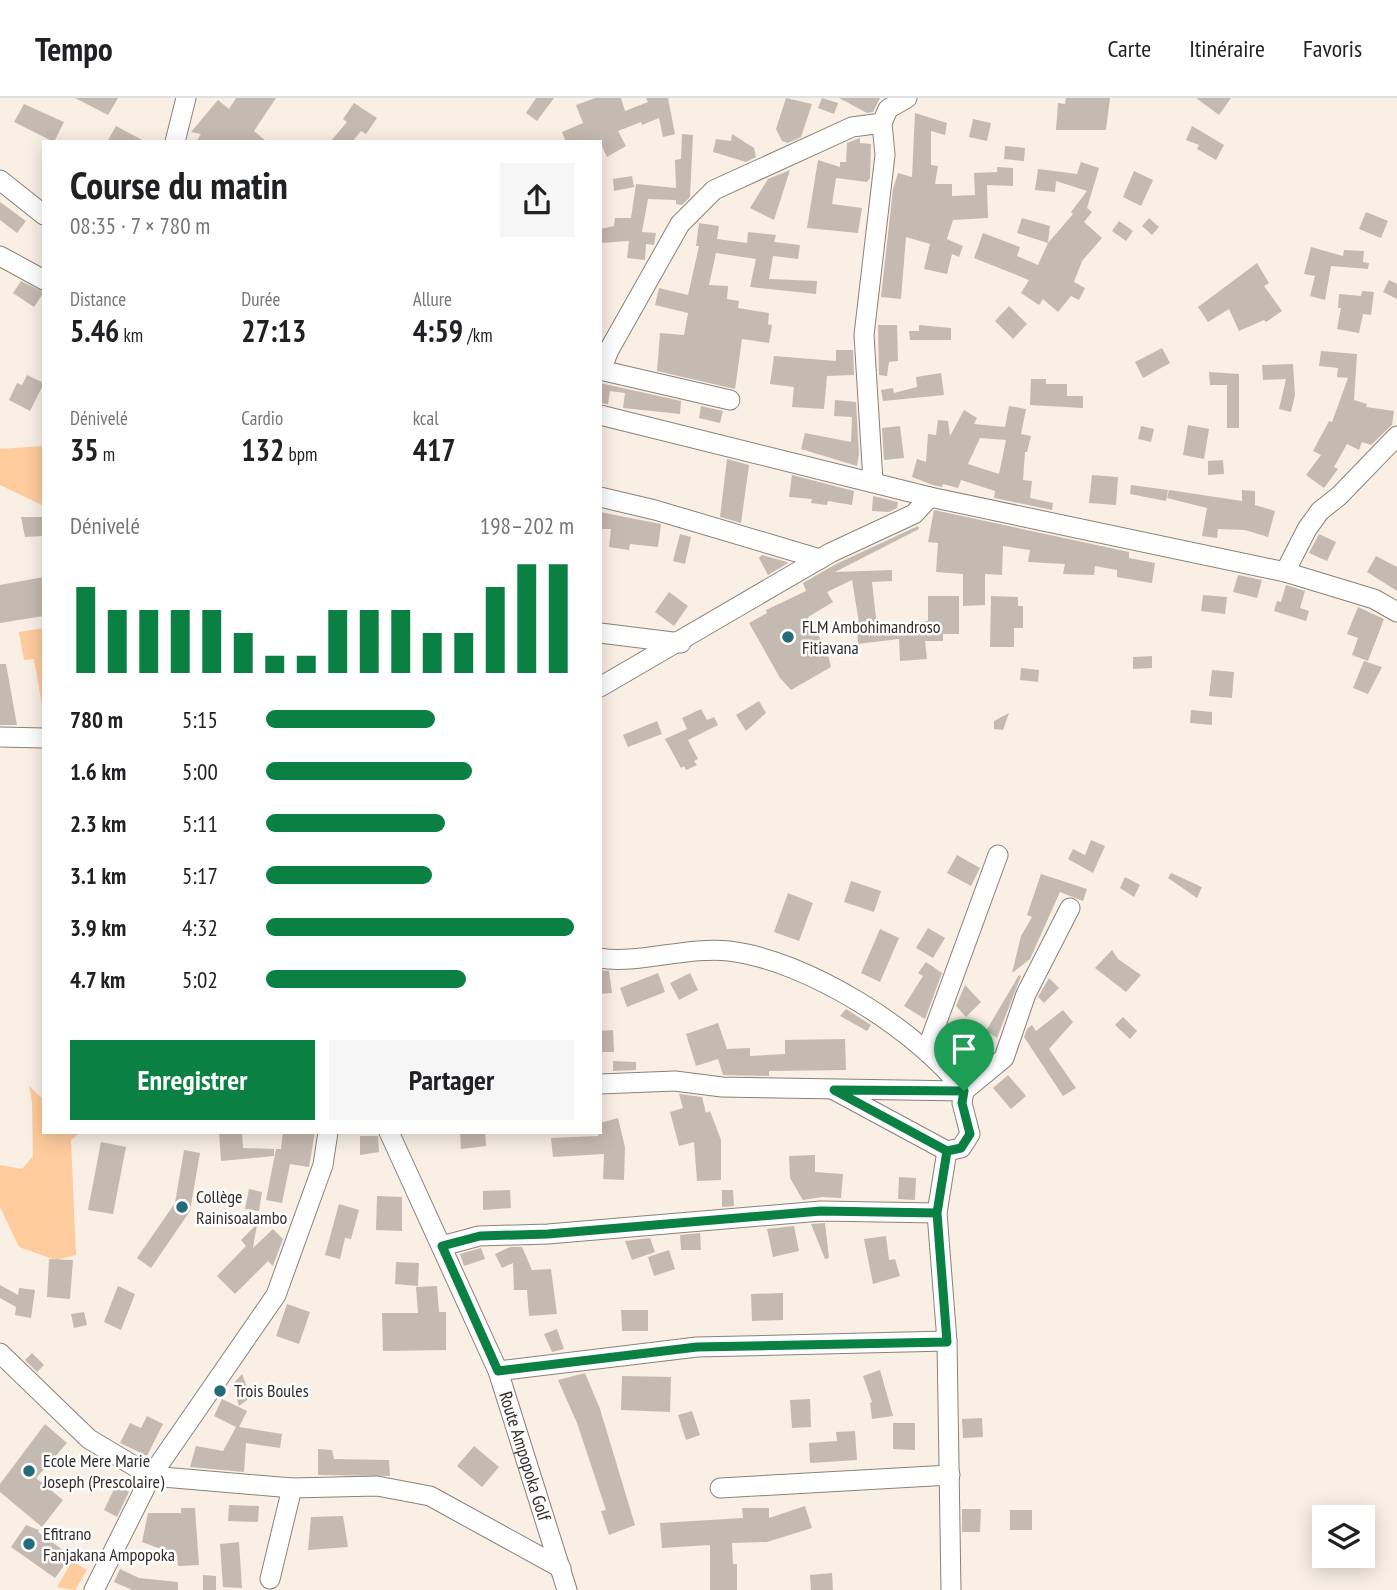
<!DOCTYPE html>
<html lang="fr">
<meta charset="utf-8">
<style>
body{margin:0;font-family:"PT Sans Narrow",sans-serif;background:#f6f6f6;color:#202124;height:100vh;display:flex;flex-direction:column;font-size:26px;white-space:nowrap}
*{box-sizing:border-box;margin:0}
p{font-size:23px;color:#757577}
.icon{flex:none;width:38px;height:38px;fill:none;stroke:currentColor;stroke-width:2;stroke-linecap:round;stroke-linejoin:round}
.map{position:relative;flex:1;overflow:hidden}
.panel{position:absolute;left:42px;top:42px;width:560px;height:994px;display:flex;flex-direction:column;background:#fff;border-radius:0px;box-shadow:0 4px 18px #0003}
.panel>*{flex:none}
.buttons{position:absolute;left:1312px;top:1407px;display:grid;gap:14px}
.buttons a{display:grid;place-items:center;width:63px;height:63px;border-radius:0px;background:#fff;box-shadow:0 4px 18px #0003;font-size:35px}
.pin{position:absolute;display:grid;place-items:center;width:60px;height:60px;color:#fff;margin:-72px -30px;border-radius:50% 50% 50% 0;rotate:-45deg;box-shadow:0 0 7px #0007}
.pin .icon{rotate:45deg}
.round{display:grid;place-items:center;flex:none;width:74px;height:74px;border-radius:0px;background:#f6f6f6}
.head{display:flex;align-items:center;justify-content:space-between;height:119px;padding:0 28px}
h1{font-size:38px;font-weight:700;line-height:52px}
.stats{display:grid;grid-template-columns:repeat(3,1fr);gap:10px;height:119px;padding:7px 28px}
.stats div{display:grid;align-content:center}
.stats b{font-size:30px;font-weight:700}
.stats small{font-size:19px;font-weight:400}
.stats p{font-size:19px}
.chart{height:196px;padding:14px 28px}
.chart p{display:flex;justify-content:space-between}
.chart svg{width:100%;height:126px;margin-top:7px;stroke:#0b8043;stroke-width:6}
.primary-button{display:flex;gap:14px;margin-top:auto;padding:14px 28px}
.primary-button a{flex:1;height:80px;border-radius:0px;background:#0b8043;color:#fff;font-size:28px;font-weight:700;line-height:80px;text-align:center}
.primary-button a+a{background:#f6f6f6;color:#202124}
ul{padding:0 28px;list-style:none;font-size:23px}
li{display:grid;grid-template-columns:112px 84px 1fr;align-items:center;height:52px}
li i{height:18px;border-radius:9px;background:#0b8043}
header{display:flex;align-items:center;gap:42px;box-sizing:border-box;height:98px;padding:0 35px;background:#fff;border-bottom:2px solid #e0e0e0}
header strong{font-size:33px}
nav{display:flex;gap:38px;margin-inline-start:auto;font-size:24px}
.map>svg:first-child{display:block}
.green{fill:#fecb9d}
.building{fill:#c5bab1;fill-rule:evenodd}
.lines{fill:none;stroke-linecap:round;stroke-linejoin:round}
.minor-casing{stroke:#8b8179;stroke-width:21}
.minor{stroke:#fff;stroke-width:19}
.route-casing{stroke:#fff;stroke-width:14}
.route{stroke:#0b8043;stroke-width:9}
.poi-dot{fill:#256c7a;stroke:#fff;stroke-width:2.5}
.labels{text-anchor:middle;stroke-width:5;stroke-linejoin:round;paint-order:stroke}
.poi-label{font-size:18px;fill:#322d2a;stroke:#fff;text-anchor:start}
.street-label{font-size:18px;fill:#322d2a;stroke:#fff}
</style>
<header>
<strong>Tempo</strong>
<nav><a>Carte</a><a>Itinéraire</a><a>Favoris</a></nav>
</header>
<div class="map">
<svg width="1397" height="1492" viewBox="0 0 1397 1492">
<rect width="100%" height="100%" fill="#f9efe5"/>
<g class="green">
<path d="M44,348V408L0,387V351Z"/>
<path d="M44,530V619L34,561L24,562L19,534Z"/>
<path d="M29,988L44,1002V1034H81L71,1042L76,1157L56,1162L19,1149L0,1109V1067L22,1071L33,1058L32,1003Z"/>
<path d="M72,1463L87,1472L75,1492L57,1489Z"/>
</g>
<g class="building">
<path d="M75,0H118L108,17Z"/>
<path d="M236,0H276L254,33L267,44H196L201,36L191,34L218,2L229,11Z"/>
<path d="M536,0H554L537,23L526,15Z"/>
<path d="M595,0H621L625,13L648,4L646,0H668L675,36L663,39L659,20L642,27L641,24L618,33L626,48L607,59L600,44H566L562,34L583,25L576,7Z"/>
<path d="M786,0L812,6L801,39L788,45L782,43L776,31Z"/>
<path d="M822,0L838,5L834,16L818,10Z"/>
<path d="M839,0H880L873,14L867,15Z"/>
<path d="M1066,0H1110L1106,32H1056L1058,5L1065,6Z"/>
<path d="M1196,0H1231L1219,17Z"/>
<path d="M354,5L377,20L366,36L361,33L352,44H330L347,24L343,21Z"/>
<path d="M24,6L64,24L54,44L14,24Z"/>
<path d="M915,15L947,25L945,37L931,33V67L938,68L935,86H952V98L975,97L974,75L997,74V69L1013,70V88L987,87L988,120L953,122L947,141L963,148L959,159L952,156L947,176L924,171L930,146L906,139L901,201L881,199L893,91L898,75L912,79Z"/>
<path d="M973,21L991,25L987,43L969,39Z"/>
<path d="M116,28L146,44H107Z"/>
<path d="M1192,28L1224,47L1216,62L1197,51L1199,47L1186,42Z"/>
<path d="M682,36L693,37L690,99L682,107L676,106V102L648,101L642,134L656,135L654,147L646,146L645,162L627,160L629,143L600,145V131L614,128L615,120H631L636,86L676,90L675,62L681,61Z"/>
<path d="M732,36L754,50L756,59L746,64L713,54L716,41L731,43Z"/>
<path d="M860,40V45L871,46L870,80L867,84L836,80L832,106L862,110L858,135L807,130L818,62L840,69V64H846L847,45Z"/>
<path d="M1005,48L1025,50L1024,63L1004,61Z"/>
<path d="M1081,64L1099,70L1087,110L1092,114L1084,124L1102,140L1082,163L1074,184L1085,190L1079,202L1071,198L1058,214L1043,201L1039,207L1021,195L1029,182L974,160L983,135L1020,149L1017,158L1038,167L1048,145L1017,135L1022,120L1050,128L1048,145L1073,116L1071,114L1087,93L1056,83L1055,94L1035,92L1038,71L1077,76Z"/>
<path d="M790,72L774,122L750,110L768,81Z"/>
<path d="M1134,73L1153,82L1141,108L1123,99Z"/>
<path d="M632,78L634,89L614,93L613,81Z"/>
<path d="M0,104L26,123L17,135L0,122Z"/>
<path d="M1366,114L1388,123L1381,140L1359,131Z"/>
<path d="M1149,120L1159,129L1152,137L1142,128Z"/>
<path d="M1119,123L1133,133L1126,143L1112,133Z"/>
<path d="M699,125L719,128L717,141L747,145L748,134L776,137L774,144L800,147L798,161L773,158L769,181L817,183L816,196L750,189L756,161L716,155L709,187L728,188L727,201L739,203L738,210L769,215L768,226L772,227L769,245L742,241L735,291L657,273L660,235L684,237L688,215L655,207L659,190L688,197L699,148H696Z"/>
<path d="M1311,149L1343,158L1344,152L1364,153L1363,164L1369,165L1368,171L1331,168L1325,202L1310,198L1315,178L1304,176Z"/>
<path d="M1257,165L1269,185L1264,188L1282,213L1266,224L1264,222L1239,233L1229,211L1208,224L1198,209Z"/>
<path d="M1389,182L1397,186V201L1383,194Z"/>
<path d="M21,183L44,194L34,209L13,195Z"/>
<path d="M1362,193L1374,194L1371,217L1363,216L1359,235L1337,231L1341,210H1338L1339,196L1361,198Z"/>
<path d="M1009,208L1027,226L1013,241L995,223Z"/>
<path d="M878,227H897L898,263L889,264L887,278L879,277Z"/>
<path d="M919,227L951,230V242H910L909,233H919Z"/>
<path d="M1162,250L1170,265L1143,280L1135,264Z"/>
<path d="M836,252H853L854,277L827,278L824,311L792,309L794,289L770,286L774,258L836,263Z"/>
<path d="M1321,253L1357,256L1354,302L1367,306L1366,309L1394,313L1392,327L1371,347L1362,344L1359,352L1347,346L1334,369L1338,371L1324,390L1306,377L1321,357L1313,353L1329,323L1332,324L1348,280L1337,279L1338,270L1319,268Z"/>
<path d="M1293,266L1295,297L1291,314L1279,311L1286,281L1263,282L1262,267Z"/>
<path d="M1209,274L1239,276V330H1227V287H1210Z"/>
<path d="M941,275L944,297L883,303L881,292L893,290L894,295L917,289L916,279Z"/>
<path d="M27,277L44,285L30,313L9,302L17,285L22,287Z"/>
<path d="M1031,281H1046V286H1067V298H1083V310L1030,307Z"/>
<path d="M600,285L681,303L680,316L623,310L625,295L610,293L608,306L600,305Z"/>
<path d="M835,302L856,304L859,356L857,368L801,351L805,335L851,344L852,319L834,318Z"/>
<path d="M701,308L723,313L720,325L699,320Z"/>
<path d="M1009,308L1026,311L1021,336L1031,338L1027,354H1025L1023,382L1032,383L1030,400L1053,405L1052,412L994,400L995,393L961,382L958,390L943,386L942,389L933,387L912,379L917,361L926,364L928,336L936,337L938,322L948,323L950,338L964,312L977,320L974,326L1005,329ZM980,340L1006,342L999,376L968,366Z"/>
<path d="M1188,327L1209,331L1204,361L1183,357Z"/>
<path d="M900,328L904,360L884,362L882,330Z"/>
<path d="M1141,328L1154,331L1151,344L1138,341Z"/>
<path d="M727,361L749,367L741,425L720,419Z"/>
<path d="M1223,362L1224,376L1208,377V363Z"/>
<path d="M792,377L854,393L852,407L828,403L827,407L811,405L812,401L789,399Z"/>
<path d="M1092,377L1118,379L1116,407L1089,405Z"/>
<path d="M1131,387L1168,392L1166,403L1130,396Z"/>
<path d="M1169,392L1242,403V392L1255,393V407L1275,413L1268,439L1245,432L1218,431L1217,440L1202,438L1207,410L1167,400Z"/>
<path d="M873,398L898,404L897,410L889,414L872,413Z"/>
<path d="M934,412L1129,454V460L1155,465L1152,485L1117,479V472L1095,468L1094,477L1063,476L1065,466L1028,464L1030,452L1003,448L1002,477L985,476V507L963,508V476L936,474L938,445L928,444Z"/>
<path d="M600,414L661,426L658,449L630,446L629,452L609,449L611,431H600Z"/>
<path d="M21,419H44V438L25,439Z"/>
<path d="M918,428L919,431L835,474L892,472V483L872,484L877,529L928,523V498H959V536H943V543H925L927,561L900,563L899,541L858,546L857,531H860L852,482L827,494L833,504L808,519L827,553L831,569L791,592L780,580L749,525L767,515L766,512L806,493L803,485L836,466Z"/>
<path d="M680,436L691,439L685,466L673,463Z"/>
<path d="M1319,436L1336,444L1327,463L1309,455Z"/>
<path d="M762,457L787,464L788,465L768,477L759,460Z"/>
<path d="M1376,458L1397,469V493L1367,474Z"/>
<path d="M1238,477L1262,482L1257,500L1233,494Z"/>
<path d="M44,479V518L0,525V487Z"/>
<path d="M1286,487L1305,493L1300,510L1309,513L1306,523L1274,513L1277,503L1281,504Z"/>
<path d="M669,494L688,508L674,528L655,514Z"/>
<path d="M1203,497L1227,499L1225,516L1201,513Z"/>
<path d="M991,498L1018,499V508H1023V530H1014V549H990Z"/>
<path d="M1358,509L1384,521L1368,563L1352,557L1358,540L1347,536Z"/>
<path d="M1152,558V570L1133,571V559Z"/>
<path d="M1364,563L1382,569L1368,596L1353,590Z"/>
<path d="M0,566H6L17,627H0Z"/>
<path d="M1021,570L1039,572L1038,584L1020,582Z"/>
<path d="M1212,572L1234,574L1232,600L1209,598Z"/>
<path d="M759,603L766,615L746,633L736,617Z"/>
<path d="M701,611L707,622L714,619L718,627L688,642L698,661L694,663L697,667L686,672L684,668L681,670L665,641L687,631L682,620Z"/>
<path d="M1191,612L1212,614V627L1190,625Z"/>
<path d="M1009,615L1003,632L994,631V623Z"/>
<path d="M657,623L662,636L628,649L623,637Z"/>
<path d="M1091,742L1105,748L1093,775L1068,761L1073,751L1085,757Z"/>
<path d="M957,757L980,770L971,788L947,775Z"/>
<path d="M1171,775L1202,789L1197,800L1168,780Z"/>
<path d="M1041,776L1087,791L1083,803L1060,794L1030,861L1012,875L1021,838L1032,819L1027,817Z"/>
<path d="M1125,779L1140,787L1134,799L1120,790Z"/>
<path d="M851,783L881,793L874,814L844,804Z"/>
<path d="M788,795L813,805L799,843L774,834Z"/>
<path d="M928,830L945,840L933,860L916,850Z"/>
<path d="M880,831L899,840L880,884L861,875Z"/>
<path d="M1112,852L1118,861L1141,877L1126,894L1095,870Z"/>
<path d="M926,864L942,875L925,921L904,908L923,878L918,875Z"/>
<path d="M600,872L609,873L612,895L600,896Z"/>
<path d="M658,875L665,894L627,909L620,890Z"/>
<path d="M690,875L698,892L679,902L670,885Z"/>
<path d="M1019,877L1021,878L997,940L986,933Z"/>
<path d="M1049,880L1059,890L1044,905L1038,899Z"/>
<path d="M965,887L981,904L966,919L956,908Z"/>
<path d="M846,911L871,927L867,933L840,918Z"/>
<path d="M1063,912L1073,924L1049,951L1076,990L1063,998L1024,939L1027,931L1032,927L1036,933Z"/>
<path d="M1123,919L1137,933L1130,941L1115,927Z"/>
<path d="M718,925L727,951L750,950V958L785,956V942L845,941L846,972L769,973V978L723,977L718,961L696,968L686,936Z"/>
<path d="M613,932L614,954H600V933Z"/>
<path d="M613,963L636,964V972L613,973Z"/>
<path d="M1008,977L1026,998L1011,1011L993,990Z"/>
<path d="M679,996L702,999L706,1015L710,1013L721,1042V1082L697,1083L694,1044L679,1048L670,1014L683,1010Z"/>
<path d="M618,1020L625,1049L624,1082L603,1081L604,1056L553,1059L551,1040L598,1038L600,1025Z"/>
<path d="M219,1034H242L243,1050L274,1051V1058L221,1063Z"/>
<path d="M283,1034H315L309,1069L290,1066L282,1105L266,1102L276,1051H281Z"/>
<path d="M460,1034H485L486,1048L461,1051Z"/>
<path d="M360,1038H378L379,1054L360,1057Z"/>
<path d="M101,1044L126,1049L113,1116L88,1112Z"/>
<path d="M184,1052L200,1055L190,1113L151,1170L137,1160L175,1105Z"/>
<path d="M815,1057V1074L843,1076L841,1100L822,1099L803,1102L801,1099L790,1080L789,1058Z"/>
<path d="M899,1079L916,1080L915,1102L898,1101Z"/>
<path d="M249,1091L262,1094L259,1113L245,1111Z"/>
<path d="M510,1092L511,1110L483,1112V1093Z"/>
<path d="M722,1092H733L734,1108L722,1109Z"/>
<path d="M377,1098L402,1099V1133L376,1132Z"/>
<path d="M339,1106L359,1112L351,1141L345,1140L340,1161L325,1157Z"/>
<path d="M825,1125L829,1160L825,1161L811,1126Z"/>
<path d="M257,1126L253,1150L273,1131L283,1141L273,1168L268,1163L235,1196L217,1178L246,1148L241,1142Z"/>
<path d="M794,1128L799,1153L773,1159L767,1131Z"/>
<path d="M700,1135L701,1152H681L680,1137Z"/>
<path d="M886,1138L889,1162L895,1161L900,1178L873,1186L864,1141Z"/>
<path d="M650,1140L655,1154L632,1162L625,1143Z"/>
<path d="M510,1149H522L532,1172L551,1171L557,1216L529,1218L527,1192H514L513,1165L502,1170L495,1156Z"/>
<path d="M481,1150L485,1161L464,1168L460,1156Z"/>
<path d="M669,1152L675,1171L654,1178L648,1159Z"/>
<path d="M49,1161L73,1162L70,1201L47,1199Z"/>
<path d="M396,1164L419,1165L418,1188L395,1186Z"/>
<path d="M0,1187L18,1197L19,1190L35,1192L31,1220L15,1217L16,1209L0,1200Z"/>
<path d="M118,1188L135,1196L121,1232L104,1224Z"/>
<path d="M437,1188L439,1214H446V1252L383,1253L382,1215H418L416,1189Z"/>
<path d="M783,1195V1222L752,1223L751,1196Z"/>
<path d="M287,1206L310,1214L299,1246L276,1238Z"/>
<path d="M621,1212H648V1233H622Z"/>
<path d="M84,1214L87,1227L74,1230L71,1216Z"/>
<path d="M557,1231L564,1251L552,1254L544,1236Z"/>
<path d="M32,1255L44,1267L37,1274L25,1262Z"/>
<path d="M880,1272L893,1318L872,1321L870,1305L872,1304L863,1278Z"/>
<path d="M585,1275L600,1311L635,1427L609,1437L601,1413L606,1412L577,1325L558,1282Z"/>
<path d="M242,1276L251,1299L239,1308L233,1286Z"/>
<path d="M622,1278L671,1279L670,1314L621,1312Z"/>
<path d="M222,1301L247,1313L239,1329L282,1336L280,1350L246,1345L244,1374L190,1369L196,1348L223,1353L236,1329L214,1318Z"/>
<path d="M810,1301L811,1329L792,1330L790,1302Z"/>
<path d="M692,1313L700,1337L686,1342L678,1317Z"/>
<path d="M147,1318L163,1326L147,1358L120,1345L130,1325L141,1330Z"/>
<path d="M982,1320L983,1339L963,1340L962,1321Z"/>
<path d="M893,1325H915V1352L893,1351Z"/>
<path d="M45,1326L67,1345L36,1380L63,1402L42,1429L0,1394V1386Z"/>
<path d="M855,1333L857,1362L810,1365L809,1345L837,1343L836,1334Z"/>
<path d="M474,1348L499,1369L482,1389L457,1368Z"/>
<path d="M318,1351L332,1352L334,1361L389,1362L390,1378L318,1377Z"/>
<path d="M116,1387L129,1394L117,1419L104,1412Z"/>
<path d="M229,1407L259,1408L258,1424L228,1423Z"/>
<path d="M805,1408L812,1430L767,1444L732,1445L733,1466H737V1492H710V1447L662,1450L660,1425L743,1420L742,1410H769V1420Z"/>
<path d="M181,1410H195L199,1467L178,1468L177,1457L142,1444L148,1415H181Z"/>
<path d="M962,1411H981L980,1434H962Z"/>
<rect x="1010" y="1412" width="22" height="20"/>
<path d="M343,1418L348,1449L308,1452L311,1419Z"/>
<path d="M26,1427L39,1432L38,1434L71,1458L55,1480L11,1449Z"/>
<path d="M239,1444L242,1490L223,1489L220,1446Z"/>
<path d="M120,1471L139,1480L178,1484V1492H132L114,1484Z"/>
<path d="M832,1475L833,1492H811L810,1477Z"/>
<path d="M203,1477L216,1478V1492H203Z"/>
</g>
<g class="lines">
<defs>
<g id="minor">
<path d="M175,44L186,0"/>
<path d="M0,82L44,117"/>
<path d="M0,158L44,182"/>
<path d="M600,272L730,302"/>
<path d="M601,272L609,252L680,126L714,92L852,29L882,25"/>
<path d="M600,317L930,399L1285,474L1374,501L1397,514"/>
<path d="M873,383L864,237L885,57L882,25L888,11L907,0"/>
<path d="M600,399L655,412L820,461"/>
<path d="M1285,474L1307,431L1320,413L1339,398L1397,338"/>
<path d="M600,535L681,545"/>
<path d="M600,589L830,455L914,416L930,399"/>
<path d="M0,639L44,640"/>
<path d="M600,860C634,867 690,848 729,853C806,862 918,932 964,993L962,1005L970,1036L961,1050L947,1053L834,992"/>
<path d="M927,951L998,757"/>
<path d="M600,986L675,983L722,989L964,993L1004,960L1026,896L1070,810"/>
<path id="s1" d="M389,1034L498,1273L567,1492"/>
<path d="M947,1053L937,1115L947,1243L951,1492"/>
<path d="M442,1148L479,1138L548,1136L821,1113L937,1115"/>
<path d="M0,1255L89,1341L151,1378L292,1390L377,1388L430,1398L561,1470"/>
<path d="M498,1273L697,1249L947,1243"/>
<path d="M720,1390L950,1377"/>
<path d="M270,1481L292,1390"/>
<path d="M94,1492L151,1378L276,1197L323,1067L328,1034"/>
</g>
</defs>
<use href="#minor" class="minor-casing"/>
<use href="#minor" class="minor"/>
</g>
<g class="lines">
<defs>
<path id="route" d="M964,993L834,992L947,1053L937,1115L947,1244L697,1249L498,1273L442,1148L480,1138L548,1136L821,1113L937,1115L947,1053L961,1050L970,1036L962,1005L964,993"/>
</defs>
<use href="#route" class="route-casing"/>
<use href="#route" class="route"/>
</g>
<g class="poi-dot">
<circle cx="788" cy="539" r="7"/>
<circle cx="182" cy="1109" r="7"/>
<circle cx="220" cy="1293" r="7"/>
<circle cx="29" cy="1373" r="7"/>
<circle cx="29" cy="1446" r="7"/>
</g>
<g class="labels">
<g class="poi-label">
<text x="802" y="535">FLM Ambohimandroso<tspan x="802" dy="21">Fitiavana</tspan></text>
<text x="196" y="1105">Collège<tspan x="196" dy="21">Rainisoalambo</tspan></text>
<text x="234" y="1299">Trois Boules</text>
<text x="43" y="1369">Ecole Mere Marie<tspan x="43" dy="21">Joseph (Prescolaire)</tspan></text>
<text x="43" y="1442">Efitrano<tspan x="43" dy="21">Fanjakana Ampopoka</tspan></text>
</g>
<g class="street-label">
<text dy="6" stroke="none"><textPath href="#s1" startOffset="352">Route Ampopoka Golf</textPath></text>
</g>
</g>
</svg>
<div class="buttons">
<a><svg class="icon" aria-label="layers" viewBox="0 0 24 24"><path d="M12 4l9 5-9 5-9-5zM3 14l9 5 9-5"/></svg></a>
</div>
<div class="pin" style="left:964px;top:993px;background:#1e9e55"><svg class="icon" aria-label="arrive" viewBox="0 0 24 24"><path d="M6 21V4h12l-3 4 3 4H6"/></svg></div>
<section class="panel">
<div class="head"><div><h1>Course du matin</h1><p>08:35 · 7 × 780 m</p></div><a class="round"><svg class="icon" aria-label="share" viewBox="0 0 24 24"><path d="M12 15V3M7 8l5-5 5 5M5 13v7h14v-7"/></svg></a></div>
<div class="stats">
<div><p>Distance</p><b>5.46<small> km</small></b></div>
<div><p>Durée</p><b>27:13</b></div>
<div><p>Allure</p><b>4:59<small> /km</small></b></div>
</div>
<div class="stats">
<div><p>Dénivelé</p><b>35<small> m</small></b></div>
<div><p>Cardio</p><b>132<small> bpm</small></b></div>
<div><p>kcal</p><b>417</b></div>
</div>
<div class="chart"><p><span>Dénivelé</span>198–202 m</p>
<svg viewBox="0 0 160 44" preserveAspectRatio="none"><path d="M5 44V14M15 44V22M25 44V22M35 44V22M45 44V22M55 44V30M65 44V38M75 44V38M85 44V22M95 44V22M105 44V22M115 44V30M125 44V30M135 44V14M145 44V6M155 44V6"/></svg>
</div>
<ul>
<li><b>780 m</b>5:15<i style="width:55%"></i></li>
<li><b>1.6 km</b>5:00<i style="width:67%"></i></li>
<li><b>2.3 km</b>5:11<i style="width:58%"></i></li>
<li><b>3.1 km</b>5:17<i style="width:54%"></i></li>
<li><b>3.9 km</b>4:32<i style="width:100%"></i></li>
<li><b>4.7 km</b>5:02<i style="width:65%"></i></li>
</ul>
<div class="primary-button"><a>Enregistrer</a><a>Partager</a></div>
</section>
</div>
